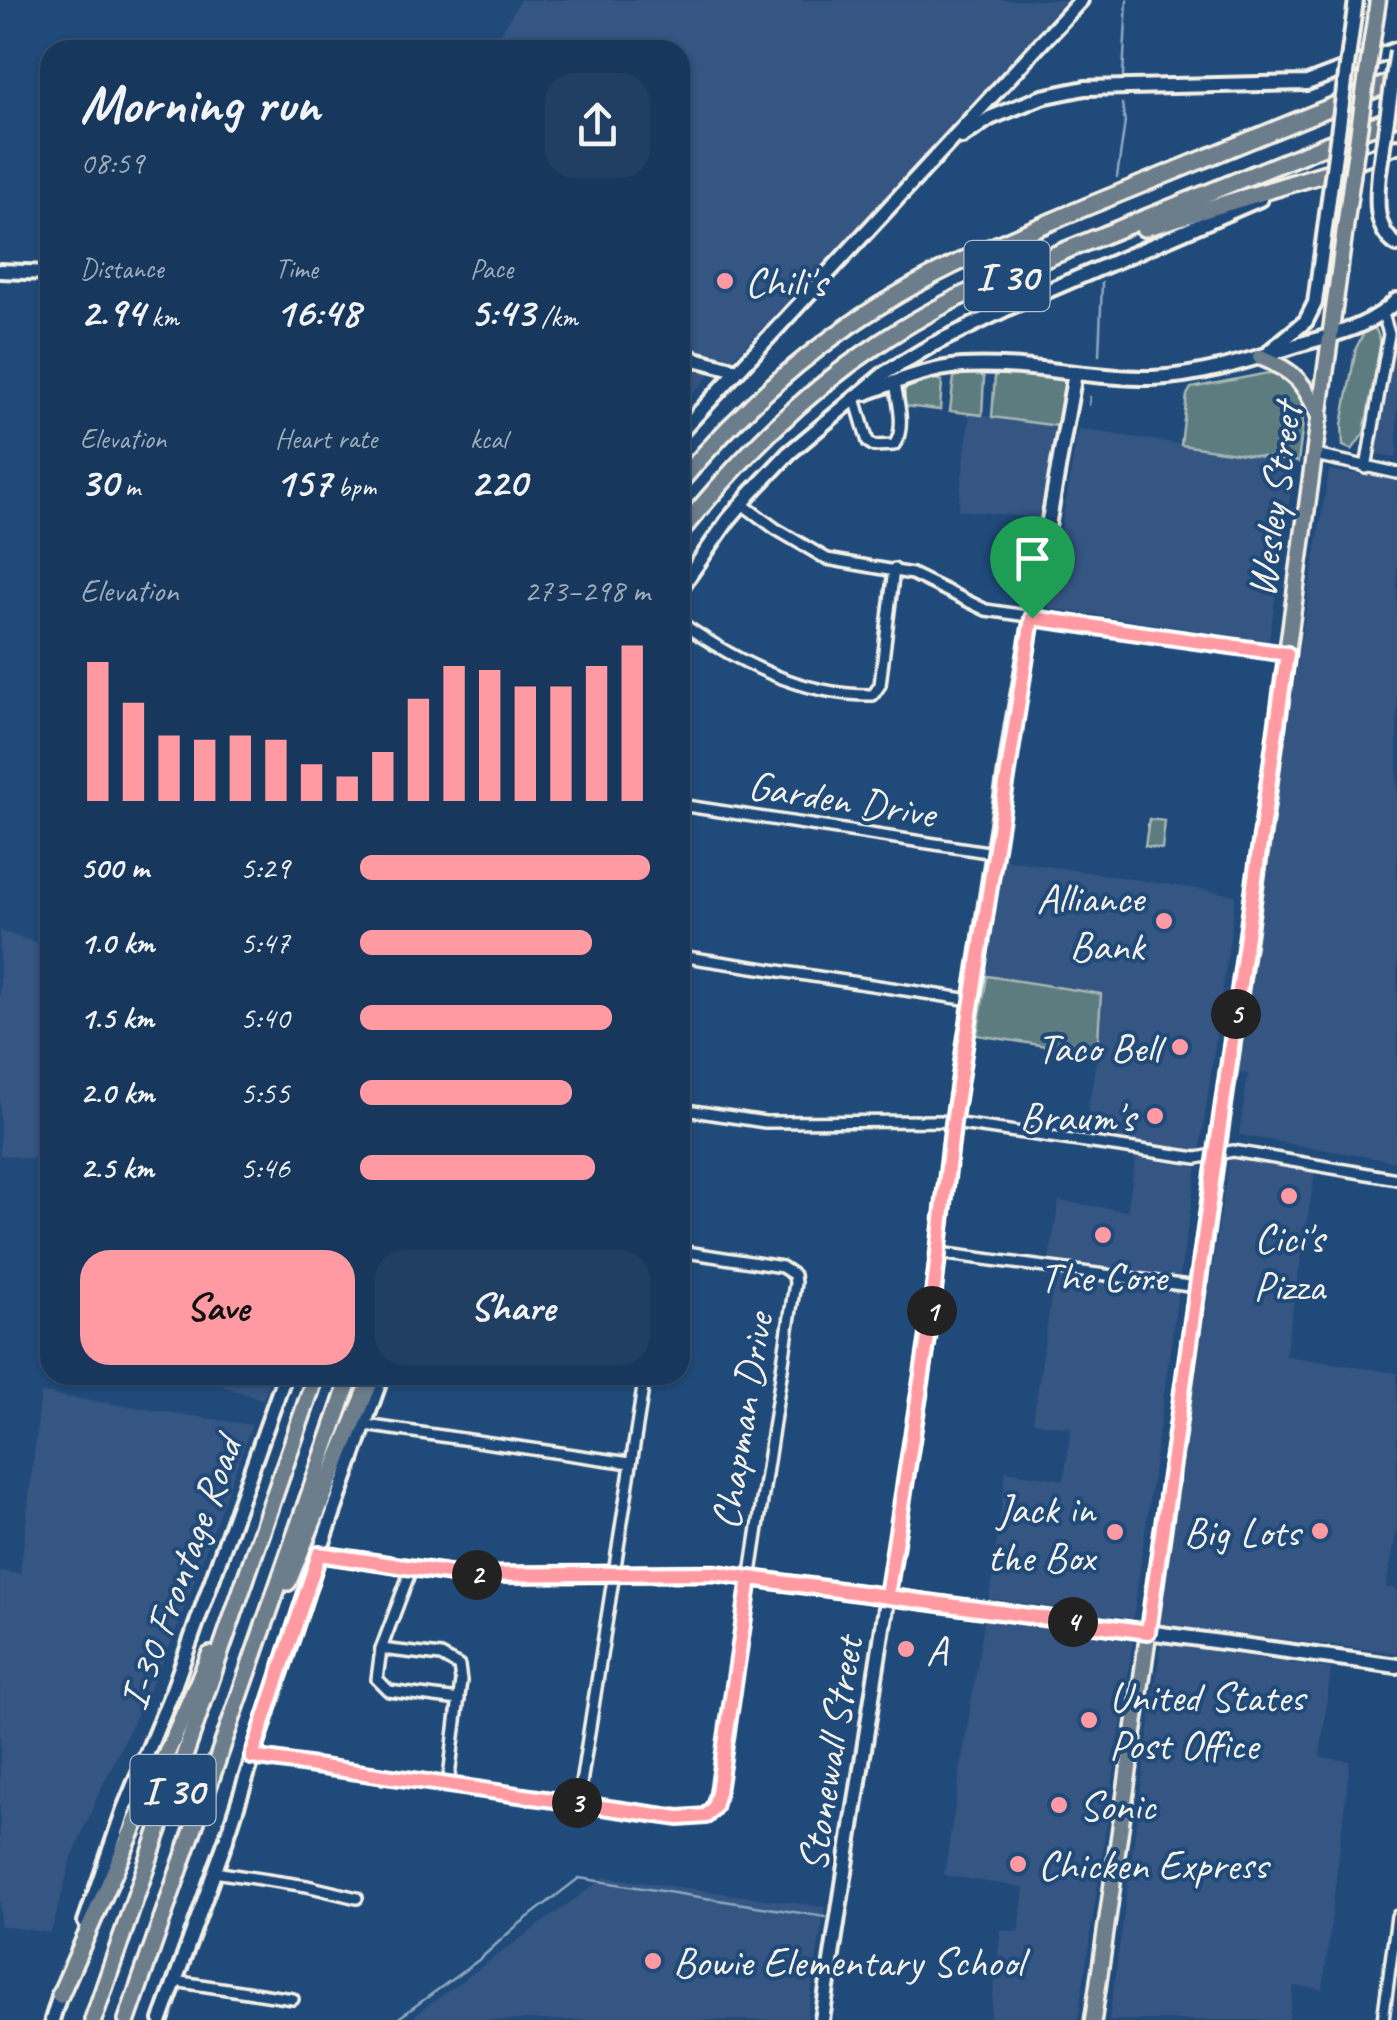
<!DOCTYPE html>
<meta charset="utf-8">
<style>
body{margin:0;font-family:Caveat,sans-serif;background:#203f62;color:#f1f3f6;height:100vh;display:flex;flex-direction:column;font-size:38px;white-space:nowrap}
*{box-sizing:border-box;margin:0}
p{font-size:32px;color:#9eacbb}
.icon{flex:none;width:55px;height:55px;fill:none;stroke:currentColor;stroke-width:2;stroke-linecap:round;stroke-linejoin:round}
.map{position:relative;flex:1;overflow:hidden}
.drawer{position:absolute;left:40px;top:40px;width:650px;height:1345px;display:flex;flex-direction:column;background:#17385c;border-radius:30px;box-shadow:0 2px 8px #0004,0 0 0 2px #365272}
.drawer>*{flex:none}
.pin{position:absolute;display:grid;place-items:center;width:85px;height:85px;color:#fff;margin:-102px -42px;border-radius:50% 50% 50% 0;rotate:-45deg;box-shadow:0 0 10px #0007}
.pin .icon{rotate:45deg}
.km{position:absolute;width:50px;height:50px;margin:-25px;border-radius:50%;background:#222;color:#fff;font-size:28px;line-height:50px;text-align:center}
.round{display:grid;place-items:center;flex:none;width:105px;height:105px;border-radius:30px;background:#203f62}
.summary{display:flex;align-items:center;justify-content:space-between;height:170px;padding:0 40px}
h1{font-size:55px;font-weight:600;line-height:75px}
.stats{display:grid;grid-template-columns:repeat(3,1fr);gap:15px;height:170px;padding:10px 40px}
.stats div{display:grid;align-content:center}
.stats b{font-size:42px;font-weight:600}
.stats small{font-size:28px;font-weight:400}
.stats p{font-size:28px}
.chart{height:280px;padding:20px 40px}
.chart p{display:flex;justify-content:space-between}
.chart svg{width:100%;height:180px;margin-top:10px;stroke:#ff9aa2;stroke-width:6}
.cta{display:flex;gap:20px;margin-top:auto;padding:20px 40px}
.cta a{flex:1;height:115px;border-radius:30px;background:#ff9aa2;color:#111;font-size:40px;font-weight:600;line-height:115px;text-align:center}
.cta a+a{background:#203f62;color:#f1f3f6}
ul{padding:0 40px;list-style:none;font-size:32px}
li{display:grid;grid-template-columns:160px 120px 1fr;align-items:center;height:75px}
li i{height:25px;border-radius:12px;background:#ff9aa2}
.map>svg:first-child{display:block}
.built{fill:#345583}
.green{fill:#5b7c80;stroke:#a8b6b4;stroke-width:2.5}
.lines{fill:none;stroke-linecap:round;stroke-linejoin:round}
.stream{stroke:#8da8bf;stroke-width:2.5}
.street-casing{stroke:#f4f1e8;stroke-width:16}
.secondary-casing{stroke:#f4f1e8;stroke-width:20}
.primary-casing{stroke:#f4f1e8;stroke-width:21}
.highway-casing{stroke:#f4f1e8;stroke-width:22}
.street{stroke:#1f4a7a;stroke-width:9}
.secondary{stroke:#1f4a7a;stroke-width:12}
.primary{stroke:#6c7d8b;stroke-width:14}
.highway{stroke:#6c7d8b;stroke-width:15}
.secondary-bridge-casing{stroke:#f4f1e8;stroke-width:20;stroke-linecap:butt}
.primary-bridge-casing{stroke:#f4f1e8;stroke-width:21;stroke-linecap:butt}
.secondary-bridge{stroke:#1f4a7a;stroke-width:12}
.primary-bridge{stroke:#6c7d8b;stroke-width:14}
.route-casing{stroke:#fff;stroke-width:20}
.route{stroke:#ff9aa2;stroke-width:12}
.poi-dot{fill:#ff9aa2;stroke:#1f4a7a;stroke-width:4}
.labels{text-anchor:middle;stroke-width:8;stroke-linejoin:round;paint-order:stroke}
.shield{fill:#1f4a7a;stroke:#b4bfc7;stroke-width:2.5}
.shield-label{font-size:40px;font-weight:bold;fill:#f4f1e8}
.poi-label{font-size:42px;fill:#f4f1e8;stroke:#1f4a7a;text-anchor:start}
.street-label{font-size:42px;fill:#f4f1e8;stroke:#1f4a7a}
</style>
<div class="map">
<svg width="1397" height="2020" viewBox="0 0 1397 2020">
<rect width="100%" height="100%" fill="#1f4a7a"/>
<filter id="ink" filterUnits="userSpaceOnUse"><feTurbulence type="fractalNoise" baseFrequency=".01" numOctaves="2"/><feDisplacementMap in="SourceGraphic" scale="20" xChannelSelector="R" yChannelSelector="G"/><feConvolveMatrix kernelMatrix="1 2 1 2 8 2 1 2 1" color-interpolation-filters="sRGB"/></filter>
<g filter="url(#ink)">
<g class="built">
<path d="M520,0H1065L1004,72L731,361L680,346V50H481L498,38Z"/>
<path d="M1397,310V458L1376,454L1396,328L1393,312Z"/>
<path d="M680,364L712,372L680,408Z"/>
<path d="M970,413L1056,427L1045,519L958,510Z"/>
<path d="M1078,429L1295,461L1269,641L1048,608Z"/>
<path d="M1329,470L1397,480V1162L1239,1135L1248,1074L1239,1072L1298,656Z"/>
<path d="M1002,859L1236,895L1200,1151L1084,1134L1097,1054L1101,994L987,976Z"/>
<path d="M0,931L50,947V1161L0,1155Z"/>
<path d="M1136,1158L1197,1167L1180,1276L1049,1259L1059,1201L1127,1211Z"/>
<path d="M1229,1158L1315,1173L1285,1356L1397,1373V1530L1386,1587L1397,1589V1653L1158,1624Z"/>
<path d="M1054,1277L1178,1293L1133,1619L989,1599L1006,1471L1064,1480L1071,1428L1033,1422Z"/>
<path d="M190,1375H272L263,1400Z"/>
<path d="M41,1393L252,1425L171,1644L98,1795L71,1861L51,1933L0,1926V1571L20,1574Z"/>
<path d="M985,1615L1134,1635L1078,2020H990L1001,1929L1019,1932L1024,1888L944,1875Z"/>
<path d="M1161,1643L1331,1669L1320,1757L1350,1761L1323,1989L1294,1986L1289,2020H1109Z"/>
<path d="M605,1877L825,1907L807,2020H415V2015Z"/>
</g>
<g class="green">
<path d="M1368,326L1376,330L1381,342L1364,433L1352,450L1343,446L1342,425L1356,348Z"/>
<path d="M977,370L984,378L982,415L950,411L954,377Z"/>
<path d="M1000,371L1063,378L1065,384L1058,426L992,417L995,376Z"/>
<path d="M1268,373C1315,376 1302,430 1298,462L1181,445L1187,395L1191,388Z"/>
<path d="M932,378L942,381L940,410L904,406L905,389Z"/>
<path d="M1149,819L1165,821L1162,849L1145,846Z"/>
<path d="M987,976L1101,994L1097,1054L977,1035Z"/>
</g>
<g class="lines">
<g class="stream">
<path d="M1123,76L1127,0"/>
<path d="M1117,177L1125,122L1122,104"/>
<path d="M1099,355L1102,283"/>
<path d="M1089,405L1090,397"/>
<path d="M396,2020L480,1959L513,1929L579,1878L826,1917"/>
</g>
<defs>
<g id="street">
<path d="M855,398L868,442L874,446L894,445C906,429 898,402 895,383"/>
<path d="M1315,455L1397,473"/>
<path d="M1366,468L1389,334L1383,314"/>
<path d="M742,504L776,529L827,559L912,574L986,610L1287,654"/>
<path d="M680,622C737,662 802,696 873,695L880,685L894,569"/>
<path d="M680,805L994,853"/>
<path d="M680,956L971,1000"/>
<path d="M680,1109L765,1122L939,1121L1197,1158L1233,1151L1397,1179"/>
<path d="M939,1253L1197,1287"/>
<path d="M365,1425L630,1463"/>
<path d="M412,1567L381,1649L377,1679L389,1691L459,1700"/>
<path d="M381,1649L441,1656L459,1666L461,1681L448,1785"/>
<path d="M253,1757L679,1818C703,1819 711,1815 718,1792L795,1283L794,1275L782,1267L680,1251"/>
<path d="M578,1803L645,1375"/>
<path d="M214,1872L307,1886L357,1898"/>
<path d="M174,1981L293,1999"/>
<path d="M1383,2020L1397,1916"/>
</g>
<g id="secondary">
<path d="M1349,52L1356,0"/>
<path d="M962,137L990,118L1042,97L1085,88L1307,83L1397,49"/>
<path d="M1379,173C1377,198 1373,229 1397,245"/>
<path d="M1325,174L1397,146"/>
<path d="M0,271L50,273"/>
<path d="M1271,350L1306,321L1315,303L1331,184"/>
<path d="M680,355L736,370"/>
<path d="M866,393C896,382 930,368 962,366C1026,362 1088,379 1152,378C1203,376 1253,359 1301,344C1336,334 1371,327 1397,300"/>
<path d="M680,433L1081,0"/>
<path d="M680,589L728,520L751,493L789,453L885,373L932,345L1010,307L1260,199"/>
<path d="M319,1554L460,1575L714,1573L1397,1666"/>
<path d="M85,1922L124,1809L174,1687L285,1375"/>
<path d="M52,2020L62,1988"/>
<path d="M161,2020L226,1840L319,1554L382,1375"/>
<path d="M822,2020L930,1324L953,1123L1013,724L1075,373"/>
</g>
<g id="primary">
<path d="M1371,47L1378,0"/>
<path d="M1260,357C1297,372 1303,382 1320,417"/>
<path d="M1093,2020L1263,829L1352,177"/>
</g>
<g id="highway">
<path d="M1144,228L1326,173"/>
<path d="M680,482C741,409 816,342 899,294C958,259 1023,234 1086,207C1189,164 1293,122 1397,80"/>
<path d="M680,532C738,461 800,396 877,345C948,296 1029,265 1109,233C1205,194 1301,155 1397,116"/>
<path d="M288,1582L373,1375"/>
<path d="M60,1995L210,1655"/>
<path d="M93,2020L316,1375"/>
<path d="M127,2020L351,1375"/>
</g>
</defs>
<use href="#street" class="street-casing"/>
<use href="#secondary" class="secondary-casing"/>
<use href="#primary" class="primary-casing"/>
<use href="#highway" class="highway-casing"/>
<use href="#street" class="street"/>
<use href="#secondary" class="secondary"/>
<use href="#primary" class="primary"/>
<use href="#highway" class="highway"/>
<defs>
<g id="secondary-bridge">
<path d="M1379,173L1397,51"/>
<path d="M1331,184L1349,52"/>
</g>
<path id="primary-bridge" d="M1352,177L1371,47"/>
</defs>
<use href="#secondary-bridge" class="secondary-bridge-casing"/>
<use href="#primary-bridge" class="primary-bridge-casing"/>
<use href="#secondary-bridge" class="secondary-bridge"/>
<use href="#primary-bridge" class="primary-bridge"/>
</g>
</g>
<g class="lines" filter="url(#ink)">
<defs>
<path id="route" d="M1032,618L953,1123L930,1324L887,1596C829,1589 772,1581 714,1573L460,1575L319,1554L252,1757L679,1818L706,1816L714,1807L718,1792L750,1578L793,1584L1148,1632L1287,654L1032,618"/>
</defs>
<use href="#route" class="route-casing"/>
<use href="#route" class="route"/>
</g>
<g class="poi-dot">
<circle cx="725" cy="281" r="10"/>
<circle cx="1164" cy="921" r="10"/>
<circle cx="1180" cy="1047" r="10"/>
<circle cx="1155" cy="1116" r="10"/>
<circle cx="1289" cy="1196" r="10"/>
<circle cx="1103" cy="1235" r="10"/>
<circle cx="1320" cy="1531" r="10"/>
<circle cx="1115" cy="1532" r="10"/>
<circle cx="906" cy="1649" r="10"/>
<circle cx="1089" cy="1720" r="10"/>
<circle cx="1059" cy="1805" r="10"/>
<circle cx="1018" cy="1864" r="10"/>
<circle cx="653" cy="1961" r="10"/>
</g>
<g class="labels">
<g class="shield">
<rect x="964.5" y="241" width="85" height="70" rx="8"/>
<rect x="130.5" y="1755" width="85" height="70" rx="8"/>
</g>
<g class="shield-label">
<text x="1007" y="290">I 30</text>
<text x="173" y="1804">I 30</text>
</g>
<g class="poi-label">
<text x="745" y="296">Chili's</text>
<text x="1144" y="912" text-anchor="end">Alliance<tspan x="1144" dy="48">Bank</tspan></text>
<text x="1160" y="1062" text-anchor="end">Taco Bell</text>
<text x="1135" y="1131" text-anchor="end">Braum's</text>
<text x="1289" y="1252" text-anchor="middle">Cici's<tspan x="1289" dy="48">Pizza</tspan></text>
<text x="1103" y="1291" text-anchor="middle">The Core</text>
<text x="1095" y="1523" text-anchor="end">Jack in<tspan x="1095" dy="48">the Box</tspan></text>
<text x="1300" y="1546" text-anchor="end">Big Lots</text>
<text x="926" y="1664">A</text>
<text x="1109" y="1711">United States<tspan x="1109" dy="48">Post Office</tspan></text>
<text x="1079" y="1820">Sonic</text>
<text x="1038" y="1879">Chicken Express</text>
<text x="673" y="1976">Bowie Elementary School</text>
</g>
<g class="street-label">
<text transform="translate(1273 500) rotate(-82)" y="15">Wesley Street</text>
<text transform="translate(842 798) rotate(9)" y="15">Garden Drive</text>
<text transform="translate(741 1421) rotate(-81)" y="15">Chapman Drive</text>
<text transform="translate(179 1573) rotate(-70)" y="15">I-30 Frontage Road</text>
<text transform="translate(829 1754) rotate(-81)" y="15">Stonewall Street</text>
</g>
</g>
</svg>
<div class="pin" style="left:1032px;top:618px;background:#1e9e55"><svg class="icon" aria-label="arrive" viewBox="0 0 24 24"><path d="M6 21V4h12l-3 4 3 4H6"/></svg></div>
<b class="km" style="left:932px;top:1311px">1</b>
<b class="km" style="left:477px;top:1575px">2</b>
<b class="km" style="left:577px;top:1803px">3</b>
<b class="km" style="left:1073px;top:1622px">4</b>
<b class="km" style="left:1236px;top:1014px">5</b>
<section class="drawer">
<div class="summary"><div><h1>Morning run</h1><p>08:59</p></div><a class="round"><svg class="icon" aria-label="share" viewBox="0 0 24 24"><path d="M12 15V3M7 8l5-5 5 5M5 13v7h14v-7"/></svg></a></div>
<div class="stats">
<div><p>Distance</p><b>2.94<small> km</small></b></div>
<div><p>Time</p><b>16:48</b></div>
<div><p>Pace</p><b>5:43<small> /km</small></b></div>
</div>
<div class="stats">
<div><p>Elevation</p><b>30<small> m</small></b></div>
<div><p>Heart rate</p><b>157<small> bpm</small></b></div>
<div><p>kcal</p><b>220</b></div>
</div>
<div class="chart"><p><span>Elevation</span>273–298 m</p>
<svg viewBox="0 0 160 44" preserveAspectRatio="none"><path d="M5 44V10M15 44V20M25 44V28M35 44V29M45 44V28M55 44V29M65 44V35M75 44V38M85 44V32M95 44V19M105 44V11M115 44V12M125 44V16M135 44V16M145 44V11M155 44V6"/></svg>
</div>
<ul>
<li><b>500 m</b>5:29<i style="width:100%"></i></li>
<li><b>1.0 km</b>5:47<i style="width:80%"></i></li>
<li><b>1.5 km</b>5:40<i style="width:87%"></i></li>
<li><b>2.0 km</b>5:55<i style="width:73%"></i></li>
<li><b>2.5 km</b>5:46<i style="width:81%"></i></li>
</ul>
<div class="cta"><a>Save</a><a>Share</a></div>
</section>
</div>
